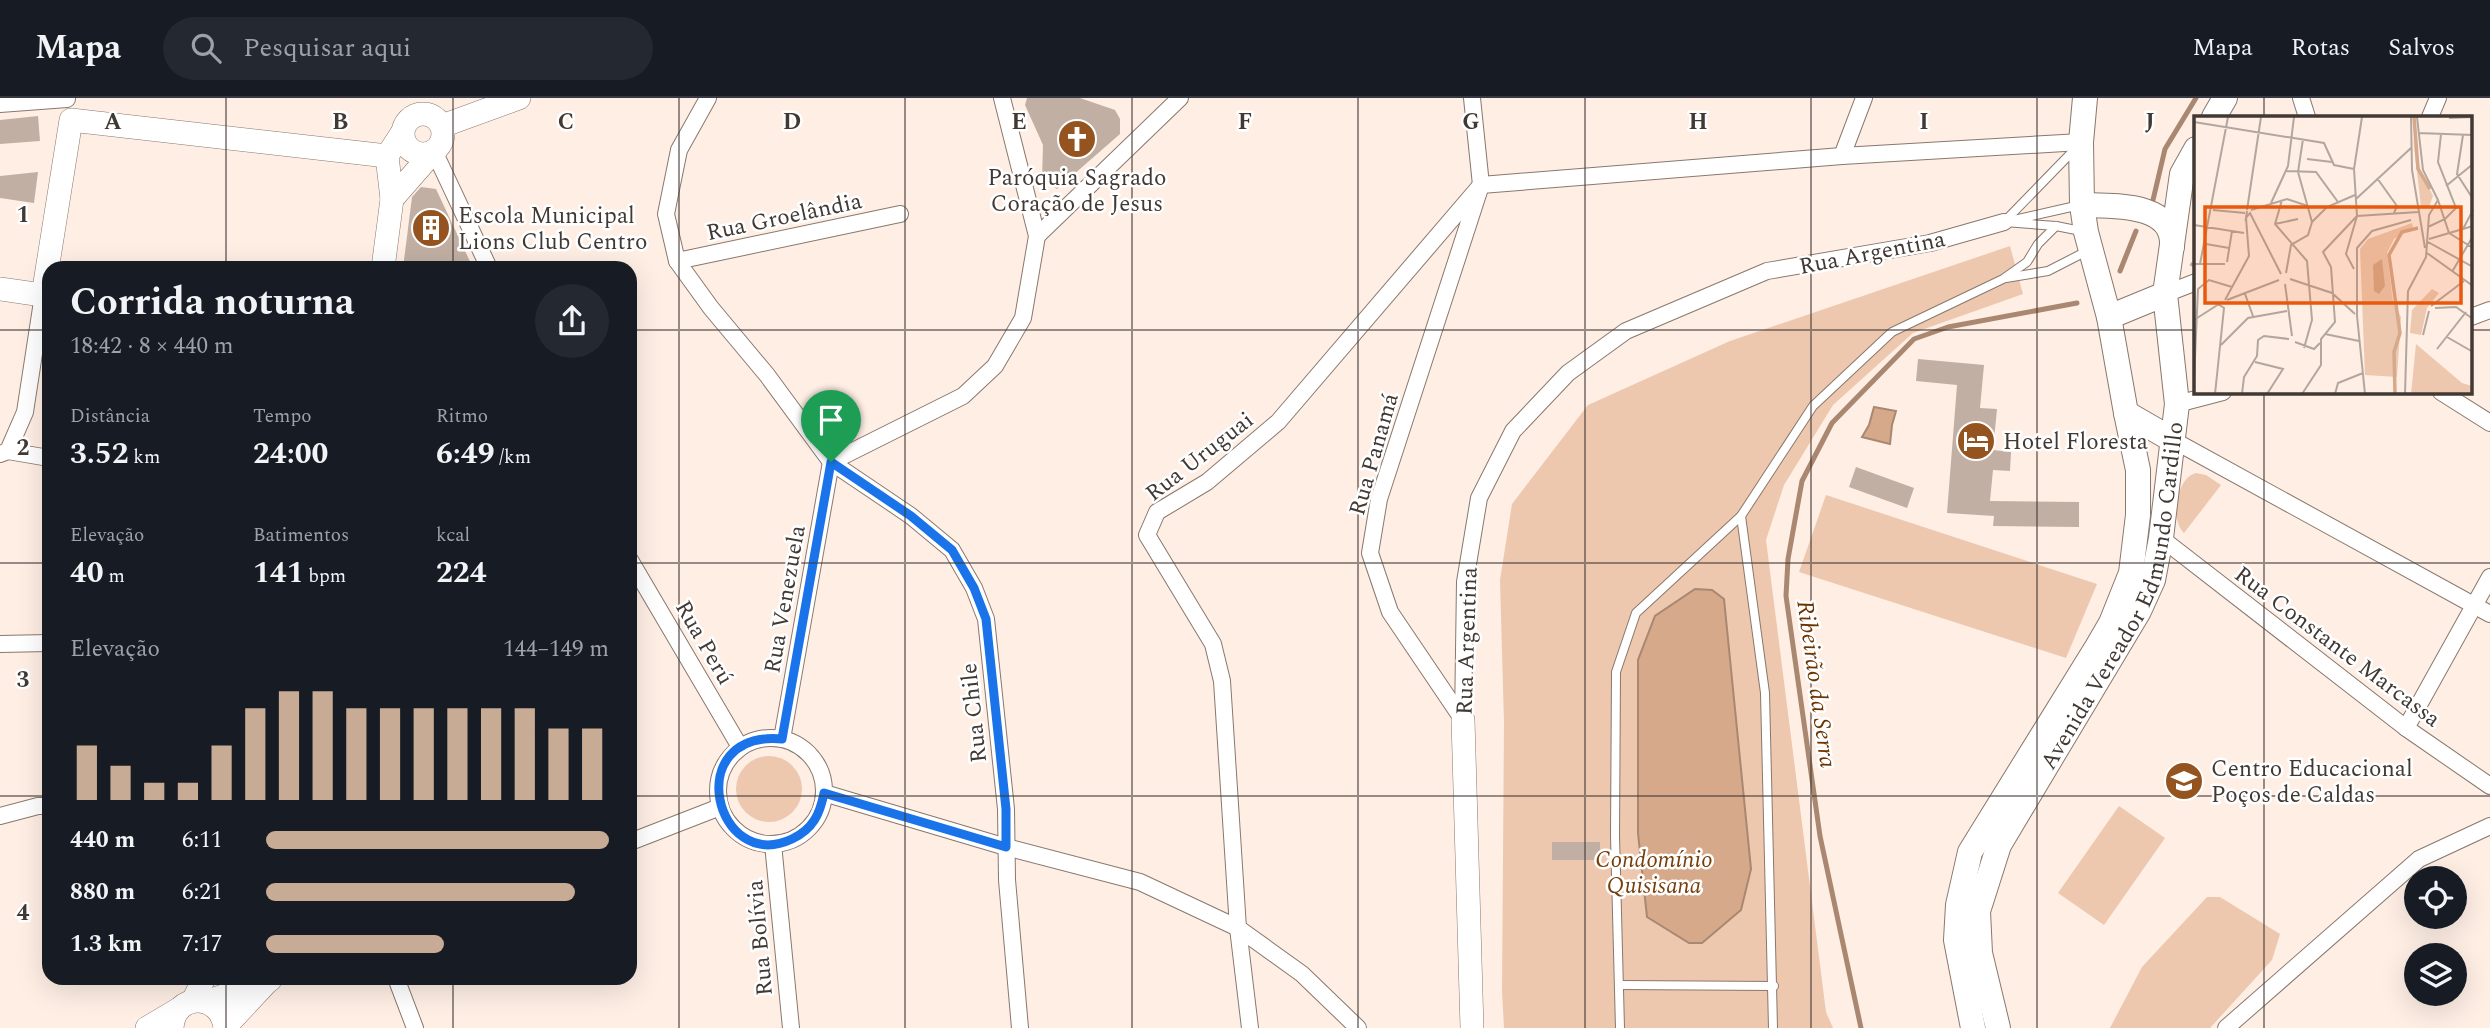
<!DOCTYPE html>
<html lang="pt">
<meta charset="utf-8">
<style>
body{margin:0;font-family:Spectral,serif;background:#242831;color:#f1f3f6;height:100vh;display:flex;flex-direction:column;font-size:26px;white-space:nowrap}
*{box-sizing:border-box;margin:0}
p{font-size:23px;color:#9ea1a6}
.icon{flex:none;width:38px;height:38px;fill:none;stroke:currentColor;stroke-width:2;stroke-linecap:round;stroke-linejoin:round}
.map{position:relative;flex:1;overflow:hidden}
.side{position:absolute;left:42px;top:163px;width:595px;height:724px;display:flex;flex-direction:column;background:#171b24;border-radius:21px;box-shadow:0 7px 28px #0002}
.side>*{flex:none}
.fabs{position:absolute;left:2404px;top:768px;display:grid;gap:14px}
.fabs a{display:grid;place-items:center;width:63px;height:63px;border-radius:50%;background:#171b24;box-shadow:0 7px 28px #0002;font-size:35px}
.pin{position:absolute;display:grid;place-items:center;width:60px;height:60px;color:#fff;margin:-72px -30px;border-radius:50% 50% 50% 0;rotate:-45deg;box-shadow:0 0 7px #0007}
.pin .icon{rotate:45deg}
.round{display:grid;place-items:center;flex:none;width:74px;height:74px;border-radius:37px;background:#242831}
.head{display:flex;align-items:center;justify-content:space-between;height:119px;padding:0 28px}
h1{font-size:38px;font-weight:700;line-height:52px}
.figures{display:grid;grid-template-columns:repeat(3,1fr);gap:10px;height:119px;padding:7px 28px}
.figures div{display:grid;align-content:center}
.figures b{font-size:30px;font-weight:700}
.figures small{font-size:19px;font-weight:400}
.figures p{font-size:19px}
.chart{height:196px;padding:14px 28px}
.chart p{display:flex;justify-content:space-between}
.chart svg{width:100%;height:126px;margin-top:7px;stroke:#c8ab95;stroke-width:6}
ul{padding:0 28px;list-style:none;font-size:23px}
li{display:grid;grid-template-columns:112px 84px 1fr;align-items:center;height:52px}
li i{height:18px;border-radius:9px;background:#c8ab95}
header{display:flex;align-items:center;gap:42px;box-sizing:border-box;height:98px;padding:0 35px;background:#171b24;border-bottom:2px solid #363941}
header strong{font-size:33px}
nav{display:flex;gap:38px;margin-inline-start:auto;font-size:24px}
.search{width:490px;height:63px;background:#242831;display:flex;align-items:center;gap:18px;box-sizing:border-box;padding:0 24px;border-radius:38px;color:#9ea1a6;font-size:26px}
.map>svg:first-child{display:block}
.green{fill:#edc8af}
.water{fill:#d6a98a;stroke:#a98770;stroke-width:2}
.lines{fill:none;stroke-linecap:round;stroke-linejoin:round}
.stream{stroke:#a98770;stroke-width:5}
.building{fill:#c2afa3}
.lane-casing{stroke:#89786c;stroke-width:10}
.street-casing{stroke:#89786c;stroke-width:18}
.secondary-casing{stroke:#89786c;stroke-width:24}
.primary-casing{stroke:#89786c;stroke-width:26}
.path{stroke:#b7aaa2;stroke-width:3.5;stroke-dasharray:3.5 3.5;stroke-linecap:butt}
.lane{stroke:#fff;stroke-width:8}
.street{stroke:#fff;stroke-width:16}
.secondary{stroke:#fff;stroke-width:23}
.primary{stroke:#fff;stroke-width:24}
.route-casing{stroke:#fff;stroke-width:14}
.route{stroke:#1a73e8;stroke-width:9}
.grid{fill:none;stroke:#413934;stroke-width:2;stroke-opacity:0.55}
.labels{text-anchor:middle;stroke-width:5;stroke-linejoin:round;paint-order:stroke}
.poi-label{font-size:23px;fill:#413934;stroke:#fff;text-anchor:start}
.street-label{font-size:23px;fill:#413934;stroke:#fff}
.park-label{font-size:23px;font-style:italic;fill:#763e0b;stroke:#fff}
.water-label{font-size:24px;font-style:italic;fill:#6c3400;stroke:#fff}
.inset-river{fill:none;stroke:#d6a98a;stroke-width:3.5}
.inset-road{fill:none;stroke:#b2a69e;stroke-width:2}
.view{fill:#e8590c;fill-opacity:0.15;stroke:#e8590c;stroke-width:3.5}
.inset-edge{fill:none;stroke:#413934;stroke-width:3.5}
.grid-label{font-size:23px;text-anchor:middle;font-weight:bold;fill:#413934;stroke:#fff;stroke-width:5;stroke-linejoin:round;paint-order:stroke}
</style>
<header>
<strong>Mapa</strong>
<div class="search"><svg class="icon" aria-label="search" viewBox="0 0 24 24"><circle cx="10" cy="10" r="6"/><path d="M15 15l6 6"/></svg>Pesquisar aqui</div>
<nav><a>Mapa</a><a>Rotas</a><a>Salvos</a></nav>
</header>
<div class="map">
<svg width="2490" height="930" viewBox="0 0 2490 930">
<rect width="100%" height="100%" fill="#feeee4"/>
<g class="green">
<path d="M2010,148L2023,196L1913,235L1833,307L1784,387L1766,442L1826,914L1833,930H1504L1502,893L1504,625L1500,482L1512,406L1588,307L1730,243Z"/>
<path d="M2196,375L2206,377L2221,387L2184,435C2170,422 2176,380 2196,375Z"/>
<path d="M1826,397L2097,486L2066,560L1799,474Z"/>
<circle cx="769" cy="691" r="33"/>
<path d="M2119,708L2165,740L2104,827L2058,795Z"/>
<path d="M2207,799H2220L2280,836L2272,862L2210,930H2110L2142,869Z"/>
</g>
<g class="water">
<path d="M1874,309L1896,313L1892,327L1890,346L1862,339L1869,327Z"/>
<path d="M1695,491L1712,492L1724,501L1751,771L1741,812L1702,845H1689L1647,819L1638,735V562L1655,518Z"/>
</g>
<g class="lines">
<g class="stream">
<path d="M2153,102L2165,51L2196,0"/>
<path d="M2120,173L2136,133"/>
<path d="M1861,930L1820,738L1786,498L1788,461L1802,383L1832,325L1914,241L1948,229L2077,205"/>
</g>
</g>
<g class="building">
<path d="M1027,0H1080L1115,12L1120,21V36L1057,91L1042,81L1043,47L1025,7Z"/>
<path d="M38,18L40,43L0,46V22Z"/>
<path d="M38,74L34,105L0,100V78Z"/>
<path d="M421,89L436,91L473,170H403L412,99Z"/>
<path d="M1918,261L1984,267L1980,310L1997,311L1993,352L2011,354L2010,373L1993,372L1990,403L2079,404V429L1993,428L1994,418L1947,415L1957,287L1916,283Z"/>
<path d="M1856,369L1914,390L1907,410L1849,389Z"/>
<rect x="1552" y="744" width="48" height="18"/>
</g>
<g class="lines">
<defs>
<g id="lane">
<path d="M2014,122L2080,107"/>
<path d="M2004,124L2075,51"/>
<path d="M2004,124L2056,128L2081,133"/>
<path d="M2006,180L2048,173L2089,152"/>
<path d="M1620,887L1774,888"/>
<path d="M1620,930L1615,738L1616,574L1636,515L1741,418"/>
<path d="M1773,930L1765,595L1741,418L1813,308L1892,234L2003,181L2027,164L2038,146L2056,128"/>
</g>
<g id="street">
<path d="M708,0L679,52L666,116L677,163L711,210L767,277L831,364L911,418L952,452L974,490L986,521L1006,711L1007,782L1020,930"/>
<path d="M2301,0L2307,19"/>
<path d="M0,6L67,1"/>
<path d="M2430,19L2438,0"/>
<path d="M434,53L489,170"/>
<path d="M1842,58L1864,0"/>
<path d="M1481,87L1842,58L2081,44"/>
<path d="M1037,138L1180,0"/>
<path d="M677,163L900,116"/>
<path d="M2165,196L2196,184"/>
<path d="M2471,219L2490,212"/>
<path d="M2441,294L2490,325"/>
<path d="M2177,306L2223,294"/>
<path d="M2171,341L2490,516"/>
<path d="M8,353L49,360"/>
<path d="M0,356L8,353L25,314L43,197"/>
<path d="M2161,440L2406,630L2490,688"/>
<path d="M630,462L740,649"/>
<path d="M0,546L49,545"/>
<path d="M1463,622L1465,484L1479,400L1513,333L1568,275L1626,233L1767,173L1930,145L2004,124"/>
<path d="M1463,622L1390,514L1370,455L1379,401L1481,87L1472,0"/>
<path d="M2406,630L2490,479"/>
<circle cx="771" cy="693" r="53"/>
<path d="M782,641L831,364L963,298L995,268L1023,220L1037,138L1002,0"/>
<path d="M824,695L1006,749L1140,784L1238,830L1302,876L1358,930"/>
<path d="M0,718L38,708H49"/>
<path d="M630,744L720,709"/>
<path d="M773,746L791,930"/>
<path d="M396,880L415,930"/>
<path d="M1250,930L1238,830L1222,583L1213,546L1147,437L1157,414L1207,384L1278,324L1481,87"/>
<path d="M2226,930L2419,761L2490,728"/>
</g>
<g id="secondary">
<circle cx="423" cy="36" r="20"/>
<path d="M442,28L519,0"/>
<path d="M402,35L387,58L392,101L434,53"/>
<path d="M383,170L392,101"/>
<path d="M0,191L49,198"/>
<path d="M43,197L71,22L387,58"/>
<path d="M1463,622L1472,930"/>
<path d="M193,903L204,880"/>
<path d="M206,904L270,882"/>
<path d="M225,929L267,884"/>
<path d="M147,930L179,911"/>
<path d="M172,930C174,894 221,894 225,930"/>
</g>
<g id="primary">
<path d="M2214,19L2225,0"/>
<path d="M2082,107C2112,108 2175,104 2172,149"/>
<path d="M2109,219L2165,196"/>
<path d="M2126,315L2171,341"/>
<path d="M1973,930L1956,842L1958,807L1970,754L2097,549L2111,525L2131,475L2138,417V372L2126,315L2109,219L2086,134L2082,107L2081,44L2085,0"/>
<path id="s1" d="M1998,930L1980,855L1978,813L1999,747L2139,513L2153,482L2161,440L2177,306L2165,196L2182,76L2196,51"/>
</g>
</defs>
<use href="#lane" class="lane-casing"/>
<use href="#street" class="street-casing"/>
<use href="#secondary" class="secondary-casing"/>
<use href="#primary" class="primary-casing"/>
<path class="path" d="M2191,168L2196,160"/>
<use href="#lane" class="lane"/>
<use href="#street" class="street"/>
<use href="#secondary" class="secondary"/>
<use href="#primary" class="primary"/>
</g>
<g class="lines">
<defs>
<path id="route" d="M831,364L911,418L952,452L974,490L986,521L1006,711V749L824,695C820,716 813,731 792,741C715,777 680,632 782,641Z"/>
</defs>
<use href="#route" class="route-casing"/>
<use href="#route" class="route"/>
</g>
<path class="grid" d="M226,0V170M453,0V170M679,0V930M905,0V930M1132,0V930M1358,0V930M1585,0V930M1811,0V930M2037,0V930M2264,0V19M0,232H49M630,232H2196M2471,232H2490M2264,294V930M0,465H49M630,465H2490M0,698H49M630,698H2490M226,880V930M453,880V930"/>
<defs>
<symbol id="church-disc" viewBox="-11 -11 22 22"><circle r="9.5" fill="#95541f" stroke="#fff"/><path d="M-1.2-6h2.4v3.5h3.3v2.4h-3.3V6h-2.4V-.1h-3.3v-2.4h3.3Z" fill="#fff"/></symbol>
<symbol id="building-disc" viewBox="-11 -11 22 22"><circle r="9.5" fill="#95541f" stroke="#fff"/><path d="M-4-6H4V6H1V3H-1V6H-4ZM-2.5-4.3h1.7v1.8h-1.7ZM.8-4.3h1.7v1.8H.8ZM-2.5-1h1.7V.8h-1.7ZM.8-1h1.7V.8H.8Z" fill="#fff"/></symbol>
<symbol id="hotel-disc" viewBox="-11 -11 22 22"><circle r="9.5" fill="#95541f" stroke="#fff"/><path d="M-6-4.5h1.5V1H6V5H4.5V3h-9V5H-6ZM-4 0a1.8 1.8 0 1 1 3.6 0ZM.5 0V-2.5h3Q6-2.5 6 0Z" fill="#fff"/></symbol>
<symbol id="school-disc" viewBox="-11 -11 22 22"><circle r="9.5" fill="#95541f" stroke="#fff"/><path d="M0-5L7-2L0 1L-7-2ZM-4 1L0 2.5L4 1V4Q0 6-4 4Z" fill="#fff"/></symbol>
</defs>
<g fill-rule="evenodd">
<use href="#church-disc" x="1055" y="19" width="44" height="44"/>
<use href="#building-disc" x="409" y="108" width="44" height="44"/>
<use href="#hotel-disc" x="1954" y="321" width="44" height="44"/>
<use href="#school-disc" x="2162" y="661" width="44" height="44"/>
</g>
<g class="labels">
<g class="poi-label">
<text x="1077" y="87" text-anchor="middle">Paróquia Sagrado<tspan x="1077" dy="26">Coração de Jesus</tspan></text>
<text x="458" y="125">Escola Municipal<tspan x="458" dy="26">Lions Club Centro</tspan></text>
<text x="2003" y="351">Hotel Floresta</text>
<text x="2211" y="678">Centro Educacional<tspan x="2211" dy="26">Poços de Caldas</tspan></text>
</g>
<g class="street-label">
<text transform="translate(784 118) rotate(-12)" y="8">Rua Groelândia</text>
<text transform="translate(1872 154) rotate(-11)" y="8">Rua Argentina</text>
<text transform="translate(1373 356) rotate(-74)" y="8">Rua Panamá</text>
<text transform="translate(1199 358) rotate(-38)" y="8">Rua Uruguai</text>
<text dy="8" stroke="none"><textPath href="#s1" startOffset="467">Avenida Vereador Edmundo Cardillo</textPath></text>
<text transform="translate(784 501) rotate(-80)" y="8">Rua Venezuela</text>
<text transform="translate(1466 543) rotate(-88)" y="8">Rua Argentina</text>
<text transform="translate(705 544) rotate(60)" y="8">Rua Perú</text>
<text transform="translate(2338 548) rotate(37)" y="8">Rua Constante Marcassa</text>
<text transform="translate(973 615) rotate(-96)" y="8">Rua Chile</text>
<text transform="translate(759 840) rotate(-95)" y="8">Rua Bolívia</text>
</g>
<g class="park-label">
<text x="1654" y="769">Condomínio<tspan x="1654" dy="26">Quisisana</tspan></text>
</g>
<g class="water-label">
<text transform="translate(1817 586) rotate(82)" y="8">Ribeirão da Serra</text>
</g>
</g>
<g transform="translate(2194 18)">
<rect width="278" height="278" fill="#feeee4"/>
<path d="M219,22L226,53L239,80L235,91H227ZM218,107L219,112L200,123L193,137L199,185L207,201L203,261L171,259L166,133L174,123ZM238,173L245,177L233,192L227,219L216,217L218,194ZM222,228L268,267L278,270V278H217Z" fill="#edc8af"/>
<path d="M188,143L191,170L185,178L180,175L179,149Z" fill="#d6a98a"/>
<path class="inset-river" d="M220,1L224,53L236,73M201,278L200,236L206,217L195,139L208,116L224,112"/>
<path class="inset-road" d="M217,1L218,54L231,132M255,2L279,1M0,6L130,27L140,49L160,53M224,17L279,19M269,19L263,58L279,83M113,43L138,46M92,55L122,56L144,86M183,62L203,90L200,97M252,70L279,48M162,83L217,32M88,84L81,108L113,145L118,204L110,232M244,84L255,117M77,87L94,50L100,1M19,94L51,97M53,94L67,1M57,94L93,83L114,90M53,95L52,102L56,97L87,158M163,100L224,96M118,106L133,91L161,79M81,108L104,103M0,109L50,117M234,111L251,103L262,92L244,46L247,18M269,113L279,94M255,117L279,132M235,123L279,110M234,126L279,151M12,128L35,132M233,137L279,170M33,146L38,115M0,148H31M6,148L34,1M160,153L152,138L163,100L160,53L168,1M258,156L279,120M92,157L97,129L114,119L118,106L104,56L109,23M96,163L138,177L161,198M91,168L98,220M51,178L59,200M31,184L55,140L52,102M33,184L85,164M237,190L270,165M241,192L262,191L279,203M0,204L25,188M131,218L165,225M229,219L235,195M253,221L279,236M101,226L120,233L126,227M27,229L54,202L93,195M243,233L272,196M61,246L89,253L73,278M0,264L4,173L15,164L38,171M21,278L30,192L24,188M48,278L50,261L63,240L64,224L70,220L95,223M108,278L127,249V223L141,206L137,151L129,136L163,100M141,278L144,267L169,257M171,278L163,200V132L178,115L217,104M211,278L214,175L232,141L235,99L244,84L229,54L223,1"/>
<path class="view" d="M11,91H267V187H11Z"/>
<rect width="278" height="278" class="inset-edge"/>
</g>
<g class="grid-label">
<text x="113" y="31">A</text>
<text x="340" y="31">B</text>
<text x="566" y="31">C</text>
<text x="792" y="31">D</text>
<text x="1019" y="31">E</text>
<text x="1245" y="31">F</text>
<text x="1471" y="31">G</text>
<text x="1698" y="31">H</text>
<text x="1924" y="31">I</text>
<text x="2150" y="31">J</text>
<text x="23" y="124">1</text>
<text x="23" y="357">2</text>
<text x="23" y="589">3</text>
<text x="23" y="822">4</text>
</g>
</svg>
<div class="fabs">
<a><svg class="icon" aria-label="locate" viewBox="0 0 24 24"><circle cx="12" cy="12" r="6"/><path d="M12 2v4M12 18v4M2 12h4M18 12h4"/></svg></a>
<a><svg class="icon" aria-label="layers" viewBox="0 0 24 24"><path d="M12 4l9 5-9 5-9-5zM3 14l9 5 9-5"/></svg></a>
</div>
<div class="pin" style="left:831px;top:364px;background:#1e9e55"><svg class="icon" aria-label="arrive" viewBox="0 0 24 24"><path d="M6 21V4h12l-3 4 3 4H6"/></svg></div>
<section class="side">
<div class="head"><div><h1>Corrida noturna</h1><p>18:42 · 8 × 440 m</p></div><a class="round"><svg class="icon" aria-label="share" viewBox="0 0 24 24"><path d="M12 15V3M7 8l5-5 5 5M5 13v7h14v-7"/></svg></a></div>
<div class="figures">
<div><p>Distância</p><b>3.52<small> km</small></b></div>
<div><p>Tempo</p><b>24:00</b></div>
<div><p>Ritmo</p><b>6:49<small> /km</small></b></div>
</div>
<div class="figures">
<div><p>Elevação</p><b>40<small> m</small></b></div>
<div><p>Batimentos</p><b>141<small> bpm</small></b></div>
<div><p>kcal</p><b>224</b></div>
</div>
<div class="chart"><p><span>Elevação</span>144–149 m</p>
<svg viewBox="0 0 160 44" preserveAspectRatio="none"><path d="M5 44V25M15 44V32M25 44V38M35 44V38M45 44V25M55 44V12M65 44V6M75 44V6M85 44V12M95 44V12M105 44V12M115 44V12M125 44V12M135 44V12M145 44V19M155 44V19"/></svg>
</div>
<ul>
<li><b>440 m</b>6:11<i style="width:100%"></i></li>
<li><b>880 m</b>6:21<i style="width:90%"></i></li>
<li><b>1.3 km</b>7:17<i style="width:52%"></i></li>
</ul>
</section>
</div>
